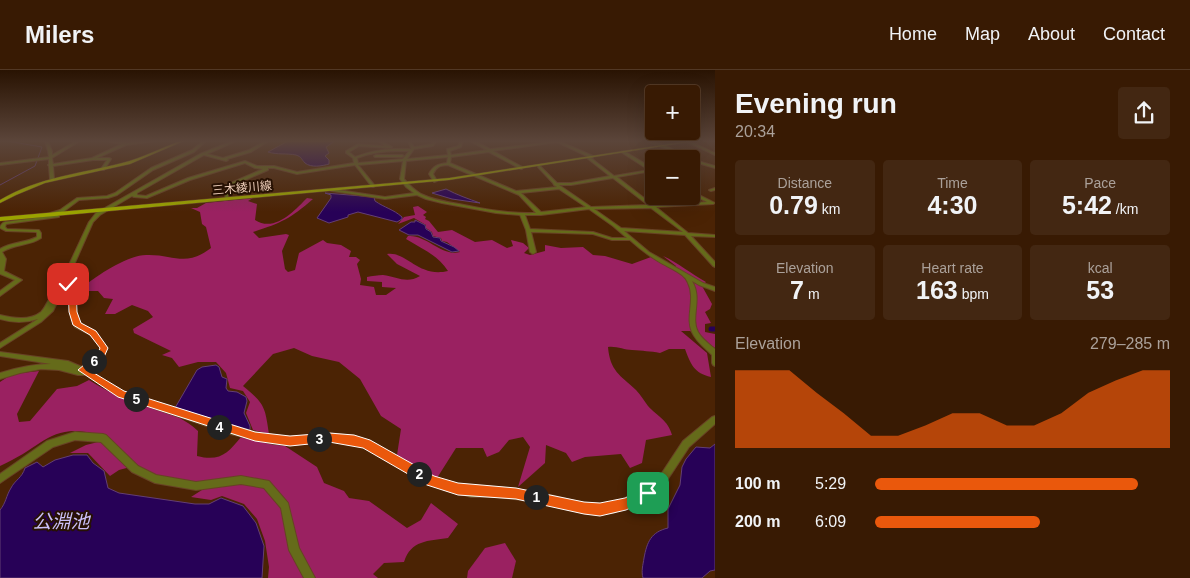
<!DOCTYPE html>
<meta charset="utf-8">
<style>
body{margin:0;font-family:Arial,"Noto Sans JP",sans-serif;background:#432712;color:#f1f3f6;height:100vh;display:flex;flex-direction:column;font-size:19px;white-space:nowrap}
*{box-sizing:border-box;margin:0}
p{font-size:16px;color:#aba19a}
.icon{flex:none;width:28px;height:28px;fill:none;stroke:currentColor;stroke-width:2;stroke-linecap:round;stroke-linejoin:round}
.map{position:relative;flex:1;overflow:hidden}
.side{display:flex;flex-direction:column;background:#381a03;width:475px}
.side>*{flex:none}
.fabs{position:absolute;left:645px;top:15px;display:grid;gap:10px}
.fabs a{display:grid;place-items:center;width:55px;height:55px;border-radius:5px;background:#381a03;box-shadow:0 5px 20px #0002,0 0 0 1px #523825;font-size:25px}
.pin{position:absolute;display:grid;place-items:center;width:42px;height:42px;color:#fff;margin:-21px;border-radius:10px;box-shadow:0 2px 8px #0006}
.km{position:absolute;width:25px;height:25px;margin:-12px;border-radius:50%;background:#222;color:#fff;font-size:14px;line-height:25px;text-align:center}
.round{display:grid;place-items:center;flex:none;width:52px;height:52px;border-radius:5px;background:#432712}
.headline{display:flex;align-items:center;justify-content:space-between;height:85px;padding:0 20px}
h1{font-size:28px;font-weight:800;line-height:38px}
.figures{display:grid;grid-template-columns:repeat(3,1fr);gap:8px;height:85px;padding:5px 20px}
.figures div{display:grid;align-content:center;border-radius:5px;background:#432712;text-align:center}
.figures b{font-size:25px;font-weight:800}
.figures small{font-size:14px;font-weight:400}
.figures p{font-size:14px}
.chart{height:140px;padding:10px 20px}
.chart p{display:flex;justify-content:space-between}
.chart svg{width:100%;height:90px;margin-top:5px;fill:#ea580c;opacity:.7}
ul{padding:0 20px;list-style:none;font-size:16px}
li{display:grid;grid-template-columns:80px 60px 1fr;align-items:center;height:38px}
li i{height:12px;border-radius:6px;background:#ea580c}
header{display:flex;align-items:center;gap:30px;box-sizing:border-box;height:70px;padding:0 25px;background:#381a03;border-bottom:1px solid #523825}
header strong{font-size:24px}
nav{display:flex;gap:28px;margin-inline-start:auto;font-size:18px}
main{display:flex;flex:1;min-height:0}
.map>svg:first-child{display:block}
.forest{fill:#9a2161}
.water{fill:#270157;stroke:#633e75}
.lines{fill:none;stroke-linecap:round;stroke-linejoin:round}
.stream{stroke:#633e75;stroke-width:1}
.canal{stroke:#270157;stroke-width:5}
.minor-casing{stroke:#684225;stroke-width:2}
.major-casing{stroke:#684225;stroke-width:1}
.minor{fill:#656b1a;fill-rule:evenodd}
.major{fill:#9aa300;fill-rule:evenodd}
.route{fill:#ea580c;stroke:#fff}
.labels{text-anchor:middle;stroke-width:4;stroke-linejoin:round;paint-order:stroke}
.far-street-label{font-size:12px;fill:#eeceba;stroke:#271103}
.near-water-label{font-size:19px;font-style:italic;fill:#cabff7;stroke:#271103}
</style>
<header>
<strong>Milers</strong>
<nav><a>Home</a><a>Map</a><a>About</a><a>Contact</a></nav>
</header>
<main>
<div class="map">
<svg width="715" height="508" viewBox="0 0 715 508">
<rect width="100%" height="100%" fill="#4b2304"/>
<g class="forest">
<path d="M253,128L248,131L257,134L255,150C275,163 295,140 307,128L313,129C290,149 281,153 253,162L259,168L286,164L289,165L282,181L285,199L288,202L295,200L299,183L323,170L327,173L341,175L351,181L349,187H356L360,190L357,194L361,209L360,215L374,217L376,225H386L396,218L382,217V212L367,211V207C372,206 378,205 383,205C397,207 407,214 420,206L397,194L387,184C407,181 418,208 448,201C438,185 422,179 406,169L408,166C426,164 442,187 460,182L447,172L442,171L441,168L433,166L432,162L426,158V155L414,148L398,154L404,147L415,145L413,137L418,136L427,142L423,145L426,147L425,149L429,151L438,162L452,160L475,172L492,170L507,178L513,176L511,170L523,173L529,178L524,183L530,185L545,181V175L561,178L583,177L593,185L605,186L632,194L651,187L675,200L676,196L663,186C679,193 691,204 706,212L702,216L712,234L710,239L705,242L711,253L705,254V262L715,264V278L690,261H681L707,283L711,307C694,303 691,295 685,279H669L660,283C650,281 643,281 632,280C624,280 617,276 608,277C610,301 620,305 636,320C641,325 644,331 648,336C658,347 668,350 672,365L646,370L642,393L630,398L621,384L585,387L572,392L566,383L546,375L545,393L518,417L530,377L523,367L509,370L499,382L487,387L483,378H456L437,408L397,385L401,359L381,346L360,309L339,292L312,286L294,278L273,284L243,316C265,334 265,337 269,364L253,360L246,343L250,332L243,321L230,318L226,303L216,292H198L179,297L172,288L162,285L171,281L134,263L133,259L153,247L148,241L132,235L115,244H105L113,229L104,228L98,221H88V213C101,203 129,185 146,185C174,184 185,198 211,178L206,157L202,154L200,142L191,138H197L206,133Z"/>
<path d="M39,301L17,344L19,352L30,351L57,319L77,316L89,310C97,315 105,320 113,323C141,336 175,339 198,361L197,386C220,392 228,383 241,367L285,376L317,397L324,413L344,421L349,428L369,431L407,458L421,450L431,433L458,454L448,468C428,471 411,470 404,492L384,493L373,504L378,508H268L269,497L265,471L257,449L244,434L222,426L211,430L191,427L205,418L202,411C177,414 155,407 134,396L119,400L110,406L88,383H70L86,375L110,369C52,347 47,376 0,396V312L12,304Z"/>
<path d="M505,473L516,491L512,508H467L468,501L485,478Z"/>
</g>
<g class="water">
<path d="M288,71H335L326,77L329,83L325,86L329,90V94C322,96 311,98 305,93C301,89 302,87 296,85C286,83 278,85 268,82Z"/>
<path d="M446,119C457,125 469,129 480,133L452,129L432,123Z"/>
<path d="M325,123L374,127L375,131C385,138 393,139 402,147V149L397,152L358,142L348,145V147L329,153L317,148L331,128V125Z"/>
<path d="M415,150L425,155L426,159L431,162L433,167L440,168L441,171L454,177L459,181L452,182L418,165H409L399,160L411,152H415Z"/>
<path d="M216,295L219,297L222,307L227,309L226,318L228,321L237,322L246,327L247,331L244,343L250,356V360L175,338L197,300L202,297Z"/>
<path d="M715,374V500L710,501L702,508H643C641,501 643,495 644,488C647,472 651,462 668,458V439L680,415L682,397L686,389L696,377L710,378Z"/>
<path d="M73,385H87L93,393L104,401L108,418L119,423L195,434H209L221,428L243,436L256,453L264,476L262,508H0V440C6,433 6,426 11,418C15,410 22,408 25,398L37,392L43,397L55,390Z"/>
</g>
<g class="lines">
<path class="stream" d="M0,115L35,96L42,77L7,71"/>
<path class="canal" d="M711,259H715"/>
<defs>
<g id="minor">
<path d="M45,71H48L52,81V85L76,71H80L52,88L53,94L92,88L122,74L110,72L109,71L128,73L148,71H155L126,75L97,88H109L111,89L104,100H103L101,99L107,90H93L53,96L54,109L52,110L50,109L49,96L48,95L49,94V89L0,95V93L49,87L48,81Z"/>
<path d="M203,71H206L194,82L153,100L117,125L108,128L79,130L63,142L52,144L50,143L60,140L77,128L107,126L115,123L151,98L192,80Z"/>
<path d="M232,71H236L207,84L223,88L249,80L265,71H269L251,82L227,89L228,90L226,91L204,85L137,123V125L146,126L188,108L245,91L257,96H274L297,102L354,93L353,88L346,83V81L358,74L385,76L378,71H381L392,77L390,78L359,76L349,82L355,87C373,80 391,78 411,79V78L408,71H410L414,77L431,74L434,71H437L433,76L414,79L407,89L448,85L447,79L458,76L460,71H463L461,77L450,81L451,85L487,80L472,72V71H475L490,79L559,71L593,86V88H591L614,106L649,100L621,82L624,81L654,99V102L652,101L617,107L653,135L707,132L691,124V121L715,133L713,134L656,137L688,163L715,165V167L691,166L715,192V197L713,196L685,165L624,161L649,182L703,213L715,217V221L699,215L692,211C703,229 690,247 698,262C702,269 709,274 715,279V296L713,295L712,293V285C705,278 696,271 692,262C685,247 696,229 688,213C687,211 686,208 684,207C680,202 666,196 661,193C649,186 640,179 630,170H612L593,164L531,162L536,182L533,184L530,182L526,160L520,145L496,143L442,133L426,129L417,125L385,129L332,121L330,120L332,119L385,127L414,123L406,117L400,109L403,91L358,95L375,116L373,117H372L355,95L297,104L274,98H268V100L229,117L228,129L225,130L226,115L263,99L255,98L245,93L190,110L147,128L134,127L132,126L100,145L93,152L66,213L74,215L75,216L76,242L80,254L95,261L107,278L103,287L88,300L124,322L230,356L274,366L290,367L329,363L354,366L369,371L433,407L444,411L471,417H498L537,422L584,433L600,434L613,433L645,420L656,412L683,371L712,347L715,346V354L689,377L662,418L651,426L613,443L600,444L584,443L537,432L498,427H471L444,419L428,414L364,377L354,374L329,371L290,375L274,374L230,364L118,326L86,305H78L59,300L41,299L20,303L0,309V303C16,298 33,294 51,294L0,286V282L68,291L82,297L98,284L101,278L91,265L75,257L74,255L70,242L69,217L65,216L53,241L41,252L0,278V273L38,249C25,253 13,253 0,249V245C12,248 30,251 41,242C45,238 47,232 50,228H54L59,215L58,214L61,212L89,152L96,143L200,84ZM557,72L589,87L587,88L610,106L571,113H557L539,95H538V97L553,113L554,115L557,117L516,121L450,93L451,87L489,82L521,99H522V97L493,81ZM397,81H409L403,89L358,93L357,88C370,83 383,81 397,81ZM448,87L447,93C438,94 433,96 429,104L434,112L437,111L433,104C436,97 440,95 448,95L519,125L536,143C510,144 484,139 459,134C446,132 433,130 421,124C414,120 409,115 404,109L406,91ZM613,108L648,135L591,137L559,115H571ZM559,119L586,137L541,142L521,123ZM651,138L683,162L621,158L594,139ZM589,139L613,156L627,168H612L593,162L530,159L525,145H541Z"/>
<path d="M646,71C659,70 678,82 690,89H685L667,79Z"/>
<path d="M685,71H689L715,83V85Z"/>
<path d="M376,85H402L404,86L402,87H375L374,86Z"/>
<path d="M691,89L715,96V98L691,91Z"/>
<path d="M715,118V120L711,121L709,120Z"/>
<path d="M57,145L59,146V147L6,154L5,157L7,159L39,160L41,163V168C30,176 14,174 2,182L6,189L4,201L22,210L0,226V221L15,210L0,204V179C11,172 25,173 37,167V163L36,162L6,161L0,158C0,156 3,152 5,152Z"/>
<path d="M75,362L103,364L106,365L138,396L156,405L196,412L241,406L269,411L288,433L299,478L315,508H304L289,480L281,438L264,418L241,414L196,420L155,413L132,402L101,372L75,370L53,377L0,413V404L47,371Z"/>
</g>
<g id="major">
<path d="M180,71H184L130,94L45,113L16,125L0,133V130C39,107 79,104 122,93C142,88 161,78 180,71Z"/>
<path d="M688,71H695L449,110L0,151V147L449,108Z"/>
</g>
</defs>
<use href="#minor" class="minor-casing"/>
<use href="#major" class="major-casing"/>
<use href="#minor" class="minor"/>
<use href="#major" class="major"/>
</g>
<linearGradient id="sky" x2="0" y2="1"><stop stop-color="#291302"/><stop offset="0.5" stop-color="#5b453a"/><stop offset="1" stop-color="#5b453a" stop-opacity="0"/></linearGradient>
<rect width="715" height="142" fill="url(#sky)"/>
<path class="route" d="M65,213L76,216L77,242L81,253L96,261L108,278L104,287L89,300L124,321L255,362L290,366L329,363L354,365L370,370L434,406L458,413L516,418L584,432L600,433L625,428L648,417L653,419L654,423L653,427L626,440L600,446L584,444L516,429L458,425L427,415L363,378L329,372L290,376L255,371L118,327L78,300L98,283L100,278L90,265L73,255L69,242L68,217L65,216Z"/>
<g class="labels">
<g class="far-street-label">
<text transform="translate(242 118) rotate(-5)" y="4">三木綾川線</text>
</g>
<g class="near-water-label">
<text x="61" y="458">公淵池</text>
</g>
</g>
</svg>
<div class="fabs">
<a>+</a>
<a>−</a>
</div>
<div class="pin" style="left:648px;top:423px;background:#1e9e55"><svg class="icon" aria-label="arrive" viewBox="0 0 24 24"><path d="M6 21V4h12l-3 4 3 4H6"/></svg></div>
<div class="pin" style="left:68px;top:214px;background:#d93025"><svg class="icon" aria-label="check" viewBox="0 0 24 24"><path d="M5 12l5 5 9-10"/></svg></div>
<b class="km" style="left:536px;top:427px">1</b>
<b class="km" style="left:419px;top:404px">2</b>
<b class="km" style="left:319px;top:369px">3</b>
<b class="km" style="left:219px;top:357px">4</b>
<b class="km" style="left:136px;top:329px">5</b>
<b class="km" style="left:94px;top:291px">6</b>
</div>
<section class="side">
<div class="headline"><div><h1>Evening run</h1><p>20:34</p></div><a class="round"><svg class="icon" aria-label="share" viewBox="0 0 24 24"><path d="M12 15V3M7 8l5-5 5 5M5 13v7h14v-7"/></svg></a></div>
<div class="figures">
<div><p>Distance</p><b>0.79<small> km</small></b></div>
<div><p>Time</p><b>4:30</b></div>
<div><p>Pace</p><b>5:42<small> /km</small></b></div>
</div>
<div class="figures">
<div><p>Elevation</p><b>7<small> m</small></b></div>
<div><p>Heart rate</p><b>163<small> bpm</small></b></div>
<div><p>kcal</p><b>53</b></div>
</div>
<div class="chart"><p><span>Elevation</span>279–285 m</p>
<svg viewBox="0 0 160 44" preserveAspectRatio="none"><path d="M0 44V6L10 6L20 6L30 17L40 27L50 38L60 38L70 33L80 27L90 27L100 33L110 33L120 27L130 17L140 11L150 6L160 6V44z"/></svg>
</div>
<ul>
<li><b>100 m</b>5:29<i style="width:89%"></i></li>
<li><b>200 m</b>6:09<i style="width:56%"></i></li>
</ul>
</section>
</main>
